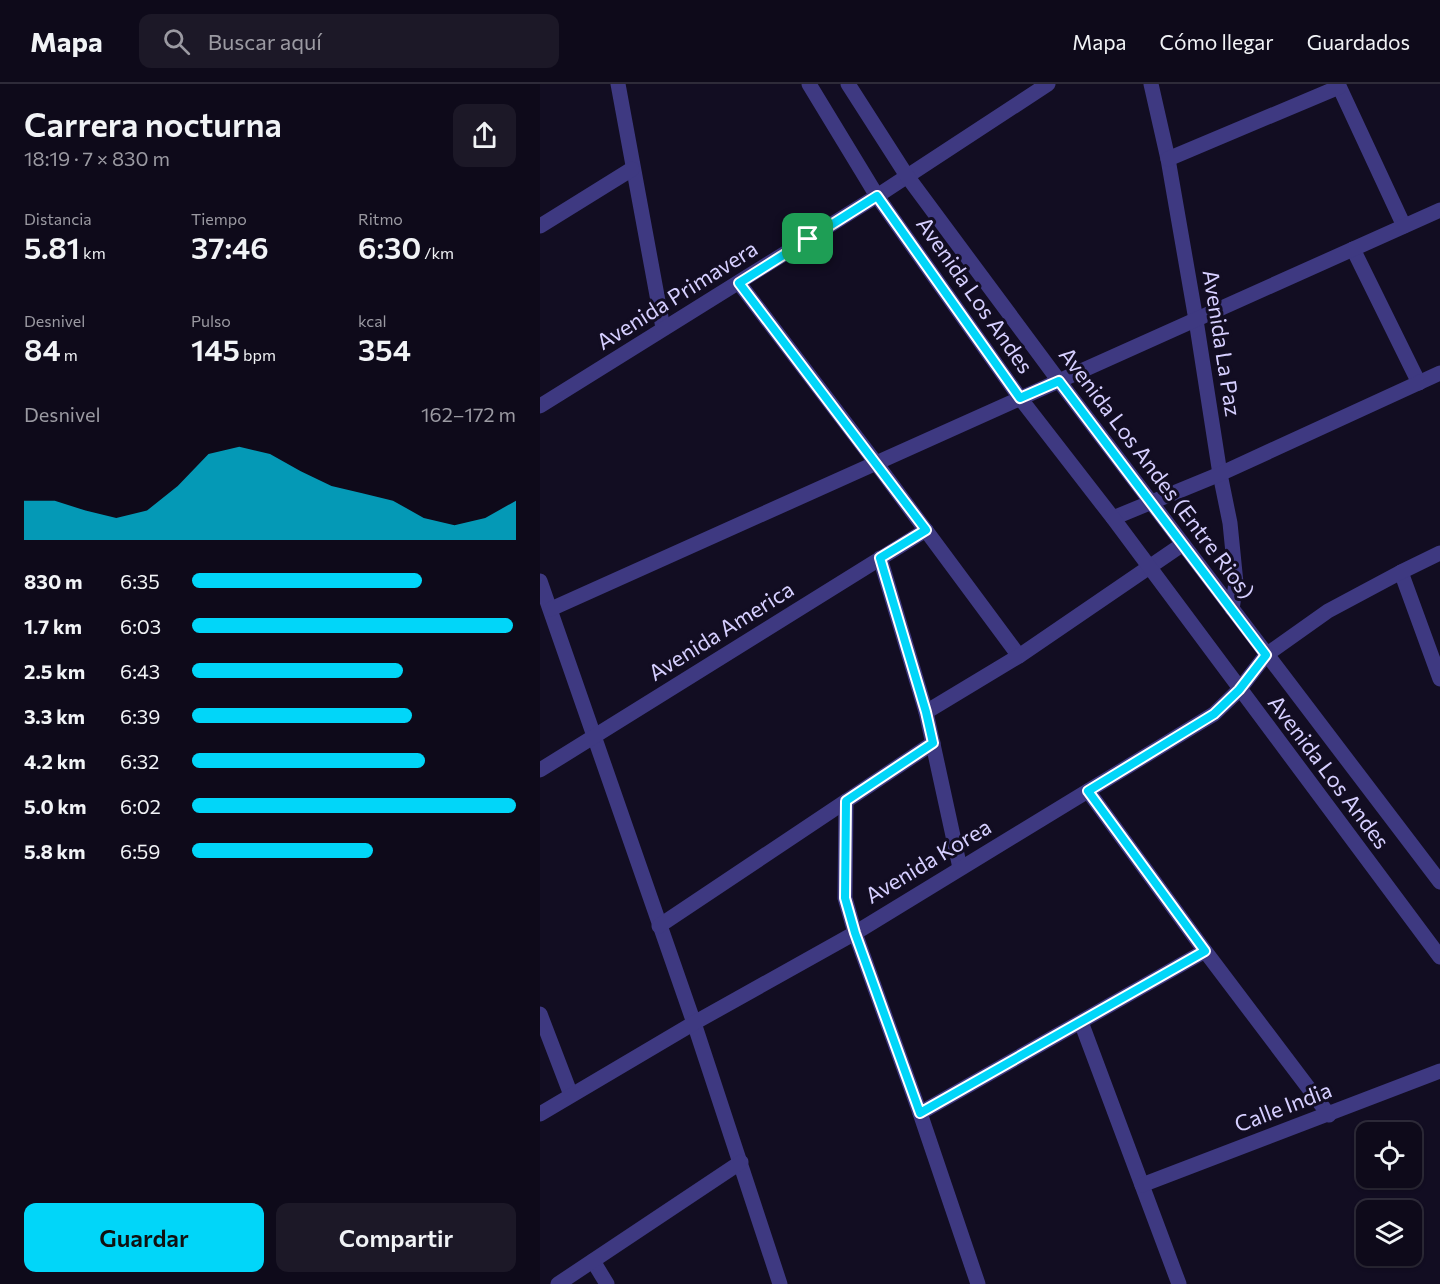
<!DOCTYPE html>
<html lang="es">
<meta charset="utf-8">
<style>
body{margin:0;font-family:Commissioner,sans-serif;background:#1c1827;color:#f1f3f6;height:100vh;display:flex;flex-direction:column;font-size:22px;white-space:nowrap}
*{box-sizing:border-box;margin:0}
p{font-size:20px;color:#9b9aa2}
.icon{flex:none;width:33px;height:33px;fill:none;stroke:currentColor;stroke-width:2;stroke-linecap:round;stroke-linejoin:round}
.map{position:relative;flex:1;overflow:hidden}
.drawer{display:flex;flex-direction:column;background:#0e0a1a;width:540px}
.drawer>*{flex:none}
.buttons{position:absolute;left:816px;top:1038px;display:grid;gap:12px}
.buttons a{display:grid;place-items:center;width:66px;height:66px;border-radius:12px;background:#0e0a1a;box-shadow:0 2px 4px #0004,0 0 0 2px #2e2b39;font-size:30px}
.pin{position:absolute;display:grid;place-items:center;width:51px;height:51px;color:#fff;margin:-26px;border-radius:12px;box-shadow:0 3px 9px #0006}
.round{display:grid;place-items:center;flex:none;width:63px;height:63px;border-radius:12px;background:#1c1827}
.summary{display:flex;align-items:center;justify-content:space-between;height:102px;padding:0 24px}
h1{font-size:33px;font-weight:600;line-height:45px}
.metrics{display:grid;grid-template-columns:repeat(3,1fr);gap:9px;height:102px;padding:6px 24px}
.metrics div{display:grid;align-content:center}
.metrics b{font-size:30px;font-weight:600}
.metrics small{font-size:16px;font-weight:400}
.metrics p{font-size:16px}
.chart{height:168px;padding:12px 24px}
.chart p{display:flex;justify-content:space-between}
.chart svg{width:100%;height:108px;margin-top:6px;fill:#01d6f9;opacity:.7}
.primary-button{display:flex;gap:12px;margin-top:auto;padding:12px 24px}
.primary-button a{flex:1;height:69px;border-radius:12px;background:#01d6f9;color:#111;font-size:24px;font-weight:600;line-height:69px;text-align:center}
.primary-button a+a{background:#1c1827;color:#f1f3f6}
ul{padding:0 24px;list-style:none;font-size:20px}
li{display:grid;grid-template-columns:96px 72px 1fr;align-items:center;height:45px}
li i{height:15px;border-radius:8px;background:#01d6f9}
header{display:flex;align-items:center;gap:36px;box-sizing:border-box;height:84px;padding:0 30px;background:#0e0a1a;border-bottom:2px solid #2e2b39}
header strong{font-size:28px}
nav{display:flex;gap:33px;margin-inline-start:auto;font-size:21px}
.search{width:420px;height:54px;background:#1c1827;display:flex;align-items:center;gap:15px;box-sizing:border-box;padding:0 21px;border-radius:12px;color:#9b9aa2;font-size:22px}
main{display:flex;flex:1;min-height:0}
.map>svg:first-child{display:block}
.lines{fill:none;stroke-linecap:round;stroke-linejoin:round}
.minor{stroke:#3e3981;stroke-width:15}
.tertiary{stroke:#3e3981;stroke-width:15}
.route-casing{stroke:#fff;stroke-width:12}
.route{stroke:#01d6f9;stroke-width:8}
.labels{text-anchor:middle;stroke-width:6;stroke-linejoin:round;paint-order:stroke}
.street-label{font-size:22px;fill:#d6cfff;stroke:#120d22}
</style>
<header>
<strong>Mapa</strong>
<div class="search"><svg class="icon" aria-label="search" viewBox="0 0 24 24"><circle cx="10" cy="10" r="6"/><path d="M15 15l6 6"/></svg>Buscar aquí</div>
<nav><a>Mapa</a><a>Cómo llegar</a><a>Guardados</a></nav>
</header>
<main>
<section class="drawer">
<div class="summary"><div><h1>Carrera nocturna</h1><p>18:19 · 7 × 830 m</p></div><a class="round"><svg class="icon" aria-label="share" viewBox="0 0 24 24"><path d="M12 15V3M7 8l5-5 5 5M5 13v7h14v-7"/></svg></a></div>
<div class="metrics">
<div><p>Distancia</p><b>5.81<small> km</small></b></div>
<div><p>Tiempo</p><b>37:46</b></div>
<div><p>Ritmo</p><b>6:30<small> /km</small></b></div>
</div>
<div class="metrics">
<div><p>Desnivel</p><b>84<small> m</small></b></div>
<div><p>Pulso</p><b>145<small> bpm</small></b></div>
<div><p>kcal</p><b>354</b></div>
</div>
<div class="chart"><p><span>Desnivel</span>162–172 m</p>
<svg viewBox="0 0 160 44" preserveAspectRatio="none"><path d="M0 44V28L10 28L20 32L30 35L40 32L50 22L60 9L70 6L80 9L90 16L100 22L110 25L120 28L130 35L140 38L150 35L160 28V44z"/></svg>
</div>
<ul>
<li><b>830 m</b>6:35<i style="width:71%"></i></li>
<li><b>1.7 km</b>6:03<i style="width:99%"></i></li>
<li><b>2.5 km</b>6:43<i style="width:65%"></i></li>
<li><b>3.3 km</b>6:39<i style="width:68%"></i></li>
<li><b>4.2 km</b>6:32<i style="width:72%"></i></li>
<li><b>5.0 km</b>6:02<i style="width:100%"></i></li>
<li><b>5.8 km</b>6:59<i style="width:56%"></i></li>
</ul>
<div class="primary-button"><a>Guardar</a><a>Compartir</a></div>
</section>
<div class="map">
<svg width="900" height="1200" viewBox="0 0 900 1200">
<rect width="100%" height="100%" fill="#120d22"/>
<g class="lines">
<g class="minor">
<path d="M78,0L123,244"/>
<path d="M611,0L628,75L656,236L680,390L690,439L696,499L692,525"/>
<path d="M798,0L864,142"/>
<path d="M628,75L799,3"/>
<path d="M0,142L92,85"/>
<path d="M813,165L879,299"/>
<path d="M199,199L336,379L479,572"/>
<path d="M0,322L337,112L508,0"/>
<path d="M573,434L680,390L900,289"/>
<path d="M340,474L386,628L420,784"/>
<path d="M861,488L900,595"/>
<path d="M0,497L154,939L240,1200"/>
<path d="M11,525L900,126"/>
<path d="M386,628L479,572L643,460"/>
<path d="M0,686L386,446"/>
<path d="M548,707L665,867L789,1031"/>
<path d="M306,717L305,814L315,849L380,1029L438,1200"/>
<path d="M119,842L393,659"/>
<path d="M0,930L31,1011"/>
<path d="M541,938L639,1200"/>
<path d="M380,1029L665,867"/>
<path d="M0,1030L154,939L315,849L674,630L699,606L726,571L788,527L861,488L900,469"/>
<path d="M602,1101L900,987"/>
<path d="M53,1177L67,1200"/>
<path d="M18,1200L201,1078"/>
</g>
<g class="tertiary">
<path d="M269,0L337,112L480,314L573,434L900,873"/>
<path d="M308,0L367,92L519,297L900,798"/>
</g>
</g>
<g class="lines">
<defs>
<path id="route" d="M337,112L480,314L519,297L726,571L699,606L674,630L548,707L665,867L380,1029L315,849L305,814L306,717L393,659L386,628L340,474L386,446L199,199Z"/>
</defs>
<use href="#route" class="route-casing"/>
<use href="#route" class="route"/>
</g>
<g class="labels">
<g class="street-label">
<text transform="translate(137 211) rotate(-32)" y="8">Avenida Primavera</text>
<text transform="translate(435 211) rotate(55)" y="8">Avenida Los Andes</text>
<text transform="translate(682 259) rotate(81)" y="8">Avenida La Paz</text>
<text transform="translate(617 389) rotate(53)" y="8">Avenida Los Andes (Entre Rios)</text>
<text transform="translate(181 547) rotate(-32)" y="8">Avenida America</text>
<text transform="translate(789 688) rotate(53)" y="8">Avenida Los Andes</text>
<text transform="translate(388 777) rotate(-31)" y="8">Avenida Korea</text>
<text transform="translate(743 1023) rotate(-21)" y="8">Calle India</text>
</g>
</g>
</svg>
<div class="buttons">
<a><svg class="icon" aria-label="locate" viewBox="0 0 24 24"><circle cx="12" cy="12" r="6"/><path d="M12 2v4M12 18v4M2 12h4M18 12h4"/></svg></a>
<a><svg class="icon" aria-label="layers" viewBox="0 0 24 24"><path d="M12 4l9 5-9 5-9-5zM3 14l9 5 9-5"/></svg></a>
</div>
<div class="pin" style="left:268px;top:155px;background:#1e9e55"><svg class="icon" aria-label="arrive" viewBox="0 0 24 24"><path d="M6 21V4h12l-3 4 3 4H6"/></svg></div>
</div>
</main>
